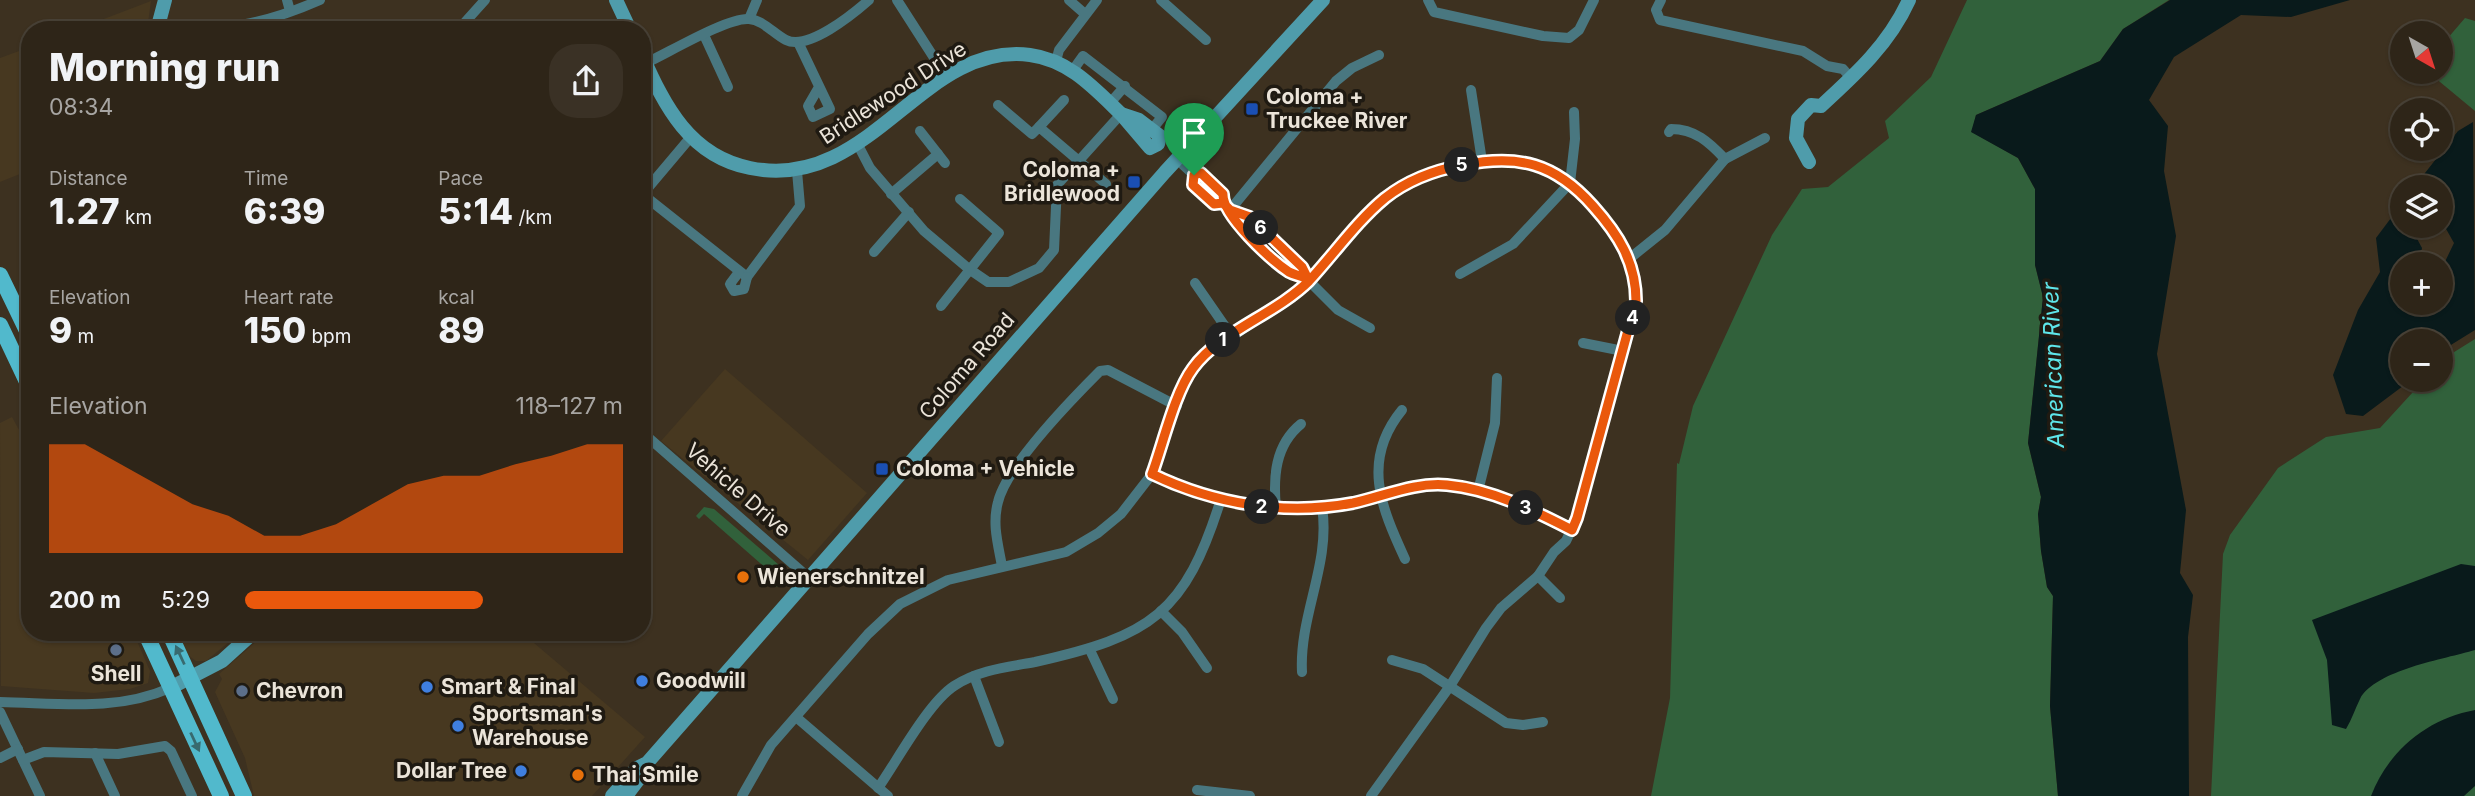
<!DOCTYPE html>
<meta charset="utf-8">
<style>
body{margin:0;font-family:Inter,sans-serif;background:#3a3125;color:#f1f3f6;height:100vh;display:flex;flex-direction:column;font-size:26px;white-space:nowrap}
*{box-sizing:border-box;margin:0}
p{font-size:23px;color:#a7a5a2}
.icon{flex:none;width:38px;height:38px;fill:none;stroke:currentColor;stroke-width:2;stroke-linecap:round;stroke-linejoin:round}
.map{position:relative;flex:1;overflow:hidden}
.sheet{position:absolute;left:21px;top:21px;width:630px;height:620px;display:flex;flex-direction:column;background:#2e2518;border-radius:28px;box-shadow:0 2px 5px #0004,0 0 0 2px #494237}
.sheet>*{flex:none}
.needle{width:46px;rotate:141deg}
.controls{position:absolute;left:2390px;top:21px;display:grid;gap:14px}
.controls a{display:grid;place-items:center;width:63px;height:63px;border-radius:50%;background:#2e2518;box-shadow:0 2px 5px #0004,0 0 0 2px #494237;font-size:35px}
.pin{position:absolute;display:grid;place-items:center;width:60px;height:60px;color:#fff;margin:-72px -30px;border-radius:50% 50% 50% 0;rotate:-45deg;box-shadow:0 0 7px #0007}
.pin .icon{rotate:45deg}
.km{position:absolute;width:35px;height:35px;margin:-18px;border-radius:50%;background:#222;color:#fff;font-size:19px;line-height:35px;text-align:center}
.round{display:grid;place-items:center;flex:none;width:74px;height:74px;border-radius:28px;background:#3a3125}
.summary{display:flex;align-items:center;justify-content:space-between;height:119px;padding:0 28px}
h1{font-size:38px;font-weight:800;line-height:52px}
.figures{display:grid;grid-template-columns:repeat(3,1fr);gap:10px;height:119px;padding:7px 28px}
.figures div{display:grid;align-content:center}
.figures b{font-size:35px;font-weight:800}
.figures small{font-size:19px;font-weight:400}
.figures p{font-size:19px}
.chart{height:196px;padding:14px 28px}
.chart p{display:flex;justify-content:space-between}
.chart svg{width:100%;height:126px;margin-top:7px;fill:#ea580c;opacity:.7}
ul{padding:0 28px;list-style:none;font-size:23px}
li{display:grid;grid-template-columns:112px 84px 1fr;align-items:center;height:52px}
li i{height:18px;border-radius:9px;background:#ea580c}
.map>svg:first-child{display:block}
.built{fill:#473820}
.green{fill:#31613b}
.water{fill:#091a1b}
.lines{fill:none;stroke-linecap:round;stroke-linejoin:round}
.street{stroke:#497780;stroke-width:10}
.secondary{stroke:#4f9cab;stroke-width:14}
.primary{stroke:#51b9cc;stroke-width:16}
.oneway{fill:#386a6f}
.route-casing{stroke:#fff;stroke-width:14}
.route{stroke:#ea580c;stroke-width:9}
.transit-dot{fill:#1a4fb4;stroke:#1f1a12;stroke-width:2.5}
.food-dot{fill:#e8710a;stroke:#1f1a12;stroke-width:2.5}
.service-dot{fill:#5c6f8a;stroke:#1f1a12;stroke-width:2.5}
.shop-dot{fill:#3f7fe0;stroke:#1f1a12;stroke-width:2.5}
.labels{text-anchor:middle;stroke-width:7;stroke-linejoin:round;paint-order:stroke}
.street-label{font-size:21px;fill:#ebe4d9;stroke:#1f1a12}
.poi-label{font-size:21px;font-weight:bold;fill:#ebe4d9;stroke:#1f1a12;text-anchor:start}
.water-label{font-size:23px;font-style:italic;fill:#5ee6ea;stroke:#1f1a12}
</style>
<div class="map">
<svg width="2475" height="796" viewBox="0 0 2475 796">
<rect width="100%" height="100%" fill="#3d3120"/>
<g class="built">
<path d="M151,1L147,30H75Z"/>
<path d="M30,47V170L0,182V58Z"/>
<path d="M725,369L867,493L808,560L661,441Z"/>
<path d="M12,417L30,450V632H133L150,671L148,683L130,689L94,693L1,686L0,423Z"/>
<path d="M177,632H241L206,661H196L188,655Z"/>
<path d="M267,632H521L645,737L592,796H254L245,758L215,692L222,679L219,674Z"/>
</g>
<g class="green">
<path d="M1967,0H2169L2123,29L2100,61L1976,115L1972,132L2018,158L2035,189V265L2043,297L2028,443L2041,497L2038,514L2041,551L2047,587L2053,596L2050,706L2058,796H1651L1670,698L1677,463L1679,464L1693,406L1772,235L1802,189L1828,187L1889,138L1885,121L1931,77Z"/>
<path d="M2465,18L2475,21V111L2428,72H2441V46Z"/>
<path d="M2475,339V796H2211L2223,554L2230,535L2278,468L2326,437L2380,428L2424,380H2441L2443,359Z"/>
<path d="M704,507L714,509L779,565L785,574L777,587L771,583L776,577L704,514L699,519L696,516Z"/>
</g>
<g class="water">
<path d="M2170,0H2350L2291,17L2241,15L2174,57L2149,100L2168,126L2164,171L2176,236L2157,354L2186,510L2180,573L2193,595L2188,637L2189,796H2058L2050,706L2053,596L2047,587L2041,551L2038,514L2041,497L2028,443L2043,297L2035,265V189L2018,158L1971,132L1976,115L2100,61L2123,29Z"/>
<path d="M2473,122L2475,330L2446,348H2441V341H2403V380H2411L2363,416L2346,414L2333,375L2358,310L2380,272L2376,238L2403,202V226H2416L2415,235L2422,248L2421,253L2428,264H2403V303H2441V270L2454,243L2441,220V187H2414L2458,131Z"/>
<path d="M2461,564L2475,566V650C2445,659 2375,670 2360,699C2355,709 2352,719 2346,729L2332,725L2327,660L2312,620Z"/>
<path d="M2475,710V786L2464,796H2371C2389,750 2427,719 2475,710Z"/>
</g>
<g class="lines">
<g class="street">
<path d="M287,0L290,11"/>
<path d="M897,0L947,78"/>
<path d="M1069,0L1085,14"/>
<path d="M1161,0L1206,40"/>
<path d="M1428,0L1434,12L1543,36L1569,38L1579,30L1594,0"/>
<path d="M1661,0L1656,10L1660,20L1803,51L1827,66L1843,69L1851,78"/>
<path d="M749,19L757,0"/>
<path d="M159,23C215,36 268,23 320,0"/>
<path d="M458,30L485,0"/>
<path d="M607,30L627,22"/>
<path d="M704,35L728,87"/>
<path d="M798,42L830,109L813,117L808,106L819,87"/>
<path d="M1056,61L1059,50L1097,0"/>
<path d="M646,63C668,53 728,17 749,19C763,20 774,34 786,40C808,51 853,14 869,0"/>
<path d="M1073,70L1083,56L1162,117L1153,128"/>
<path d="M1471,90L1482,161"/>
<path d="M1110,103L1125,86"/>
<path d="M998,105L1032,134L1039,127L1106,184"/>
<path d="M1039,127L1064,100"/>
<path d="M920,131L945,163"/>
<path d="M1669,132L1671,129C1695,129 1709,142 1725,159"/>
<path d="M690,138L647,189L646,197L747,277L800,206L797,171"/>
<path d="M858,145L870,168L924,231L969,269L988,282H1009L1039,268L1054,250L1057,185L1121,114"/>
<path d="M1177,159L1194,175L1201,173L1223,194V203L1230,210L1336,81L1352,68L1379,55"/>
<path d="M1194,175L1193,185L1214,204L1223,203"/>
<path d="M891,194L938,154"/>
<path d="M1230,210L1250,217L1302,267L1304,277C1278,272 1243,232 1230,210Z"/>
<path d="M874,252L909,212"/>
<path d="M1629,259L1665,230L1725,159L1765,138"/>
<path d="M739,272L730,284L734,291L744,289L747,277"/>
<path d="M1460,274L1513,244L1570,183L1575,139L1574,112"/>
<path d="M1305,277L1338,310L1370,328"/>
<path d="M1195,283L1231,335"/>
<path d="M941,306L999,233L960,199"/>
<path d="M1583,343L1623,351"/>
<path d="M1402,410C1361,460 1381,507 1405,559"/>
<path d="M642,432L809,578"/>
<path d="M1152,474C1215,504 1285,516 1353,503C1385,496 1414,482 1447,485C1491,489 1532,511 1571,529"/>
<path d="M1478,491L1495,423L1497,378"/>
<path d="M1276,508C1273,477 1275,445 1301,424"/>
<path d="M1002,566C998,544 992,524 998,502C1007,465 1071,400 1100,371L1108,370L1177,406"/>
<path d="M1538,576L1560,598"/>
<path d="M1161,611L1182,632L1207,668"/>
<path d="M1090,650L1113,699"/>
<path d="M1392,660L1423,669L1506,723L1523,725L1543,722"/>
<path d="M1302,672C1299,615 1331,564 1322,507"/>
<path d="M974,676L999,742"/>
<path d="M0,702C58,703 116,712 170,688"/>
<path d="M0,712L40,796"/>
<path d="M796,717L888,796"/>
<path d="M95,753L115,796"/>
<path d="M0,758L18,749"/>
<path d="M23,760L44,752L118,754L165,746L171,751L192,796"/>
<path d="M878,788C897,761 928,703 954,686C978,670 1008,667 1035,662C1151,636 1185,614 1221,499"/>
<path d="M1197,790L1250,796"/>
<path d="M742,796L771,745L868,634L900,604L948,580L1066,552L1098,533L1121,514L1152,474L1183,385L1204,356L1301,289L1373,208L1400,187L1431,172L1496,159L1525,162L1543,168L1581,193L1617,236L1629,259L1636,287L1634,315L1577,518L1566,541L1554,552L1538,576L1501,608L1486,628L1450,686L1371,796"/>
</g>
<g class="secondary">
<path d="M616,0L630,30"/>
<path d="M157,30L165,0"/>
<path d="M642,55C665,107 690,156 750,168C871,193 921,41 1030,55C1069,60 1094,88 1121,114"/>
<path d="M1121,114L1139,120L1160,136L1158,144L1150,148Z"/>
<path d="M1809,162L1796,138L1798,119L1811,105L1821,106C1856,74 1889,44 1909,0"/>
<path d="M170,688L222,661L254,632"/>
<path d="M612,796L637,768L647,763L1165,172L1323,0"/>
<path d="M626,796L647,768"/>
</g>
<g class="primary">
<path d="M0,275L30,337"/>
<path d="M0,325L30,388"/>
<path d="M145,632L221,796"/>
<path d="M169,632L244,796"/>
</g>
</g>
<defs><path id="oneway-solid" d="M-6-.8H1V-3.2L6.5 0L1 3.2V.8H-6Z" transform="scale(1.75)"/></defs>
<g class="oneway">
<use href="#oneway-solid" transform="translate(180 655) rotate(-115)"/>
<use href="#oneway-solid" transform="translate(195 742) rotate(65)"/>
</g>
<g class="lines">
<defs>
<path id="route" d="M1194,175L1201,173L1223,194C1222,215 1271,260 1289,272C1296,276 1303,275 1309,281C1276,314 1219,332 1193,368C1175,392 1163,444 1152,474C1214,504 1285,516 1353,503C1385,496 1414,482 1447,485C1491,489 1533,510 1572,530L1577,518L1636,301C1636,262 1618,234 1593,206C1555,163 1519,154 1463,165C1435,170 1408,180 1385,198C1357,221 1334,254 1309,281L1302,267L1250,217L1230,210L1223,203L1214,204L1193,185L1194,175"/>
</defs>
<use href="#route" class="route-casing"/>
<use href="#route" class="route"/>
</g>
<g class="transit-dot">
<rect x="1245" y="102" width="14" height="14" rx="3.5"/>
<rect x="1127" y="175" width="14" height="14" rx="3.5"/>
<rect x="875" y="462" width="14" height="14" rx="3.5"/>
</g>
<g class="food-dot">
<circle cx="743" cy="577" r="7"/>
<circle cx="578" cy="775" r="7"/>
</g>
<g class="service-dot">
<circle cx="116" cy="650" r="7"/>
<circle cx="242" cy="691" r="7"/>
</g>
<g class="shop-dot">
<circle cx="642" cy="681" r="7"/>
<circle cx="427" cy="687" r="7"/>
<circle cx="458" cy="726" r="7"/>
<circle cx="521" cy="771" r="7"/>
</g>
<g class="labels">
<g class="street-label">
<text transform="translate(893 93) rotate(-33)" y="7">Bridlewood Drive</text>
<text transform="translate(967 366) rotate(-49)" y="7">Coloma Road</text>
<text transform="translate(738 490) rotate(41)" y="7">Vehicle Drive</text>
</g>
<g class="poi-label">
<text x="1266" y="104">Coloma +<tspan x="1266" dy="24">Truckee River</tspan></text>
<text x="1120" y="177" text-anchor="end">Coloma +<tspan x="1120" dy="24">Bridlewood</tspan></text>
<text x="896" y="476">Coloma + Vehicle</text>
<text x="757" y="584">Wienerschnitzel</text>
<text x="116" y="681" text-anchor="middle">Shell</text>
<text x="656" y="688">Goodwill</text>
<text x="441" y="694">Smart &amp; Final</text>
<text x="256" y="698">Chevron</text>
<text x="472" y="721">Sportsman's<tspan x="472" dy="24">Warehouse</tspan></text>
<text x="507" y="778" text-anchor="end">Dollar Tree</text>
<text x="592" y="782">Thai Smile</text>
</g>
<g class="water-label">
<text transform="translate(2053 365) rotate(-92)" y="8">American River</text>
</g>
</g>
</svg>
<div class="controls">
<a><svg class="needle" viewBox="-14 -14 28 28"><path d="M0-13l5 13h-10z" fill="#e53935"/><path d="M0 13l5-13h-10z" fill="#a7a5a2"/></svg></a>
<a><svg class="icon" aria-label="locate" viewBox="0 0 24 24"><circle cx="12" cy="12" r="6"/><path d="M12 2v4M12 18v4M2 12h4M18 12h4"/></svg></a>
<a><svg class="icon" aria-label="layers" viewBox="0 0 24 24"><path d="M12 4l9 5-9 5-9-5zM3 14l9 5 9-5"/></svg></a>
<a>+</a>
<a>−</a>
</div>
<div class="pin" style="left:1194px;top:175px;background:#1e9e55"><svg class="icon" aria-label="arrive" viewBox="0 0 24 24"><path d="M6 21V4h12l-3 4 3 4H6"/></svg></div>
<b class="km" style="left:1223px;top:340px">1</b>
<b class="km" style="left:1262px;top:507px">2</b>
<b class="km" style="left:1526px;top:508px">3</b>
<b class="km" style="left:1633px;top:318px">4</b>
<b class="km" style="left:1462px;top:165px">5</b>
<b class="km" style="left:1261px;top:228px">6</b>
<section class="sheet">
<div class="summary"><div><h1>Morning run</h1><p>08:34</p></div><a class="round"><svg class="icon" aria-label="share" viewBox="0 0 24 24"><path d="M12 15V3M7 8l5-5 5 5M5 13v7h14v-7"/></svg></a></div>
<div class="figures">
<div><p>Distance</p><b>1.27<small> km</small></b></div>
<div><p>Time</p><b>6:39</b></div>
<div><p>Pace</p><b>5:14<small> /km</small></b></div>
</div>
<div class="figures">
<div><p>Elevation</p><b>9<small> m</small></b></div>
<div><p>Heart rate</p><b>150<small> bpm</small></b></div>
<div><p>kcal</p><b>89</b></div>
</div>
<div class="chart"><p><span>Elevation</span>118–127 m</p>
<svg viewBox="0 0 160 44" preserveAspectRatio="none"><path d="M0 44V6L10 6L20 13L30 20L40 27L50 31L60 38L70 38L80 34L90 27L100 20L110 17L120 17L130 13L140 10L150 6L160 6V44z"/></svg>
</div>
<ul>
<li><b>200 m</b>5:29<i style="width:63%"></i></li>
</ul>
</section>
</div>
